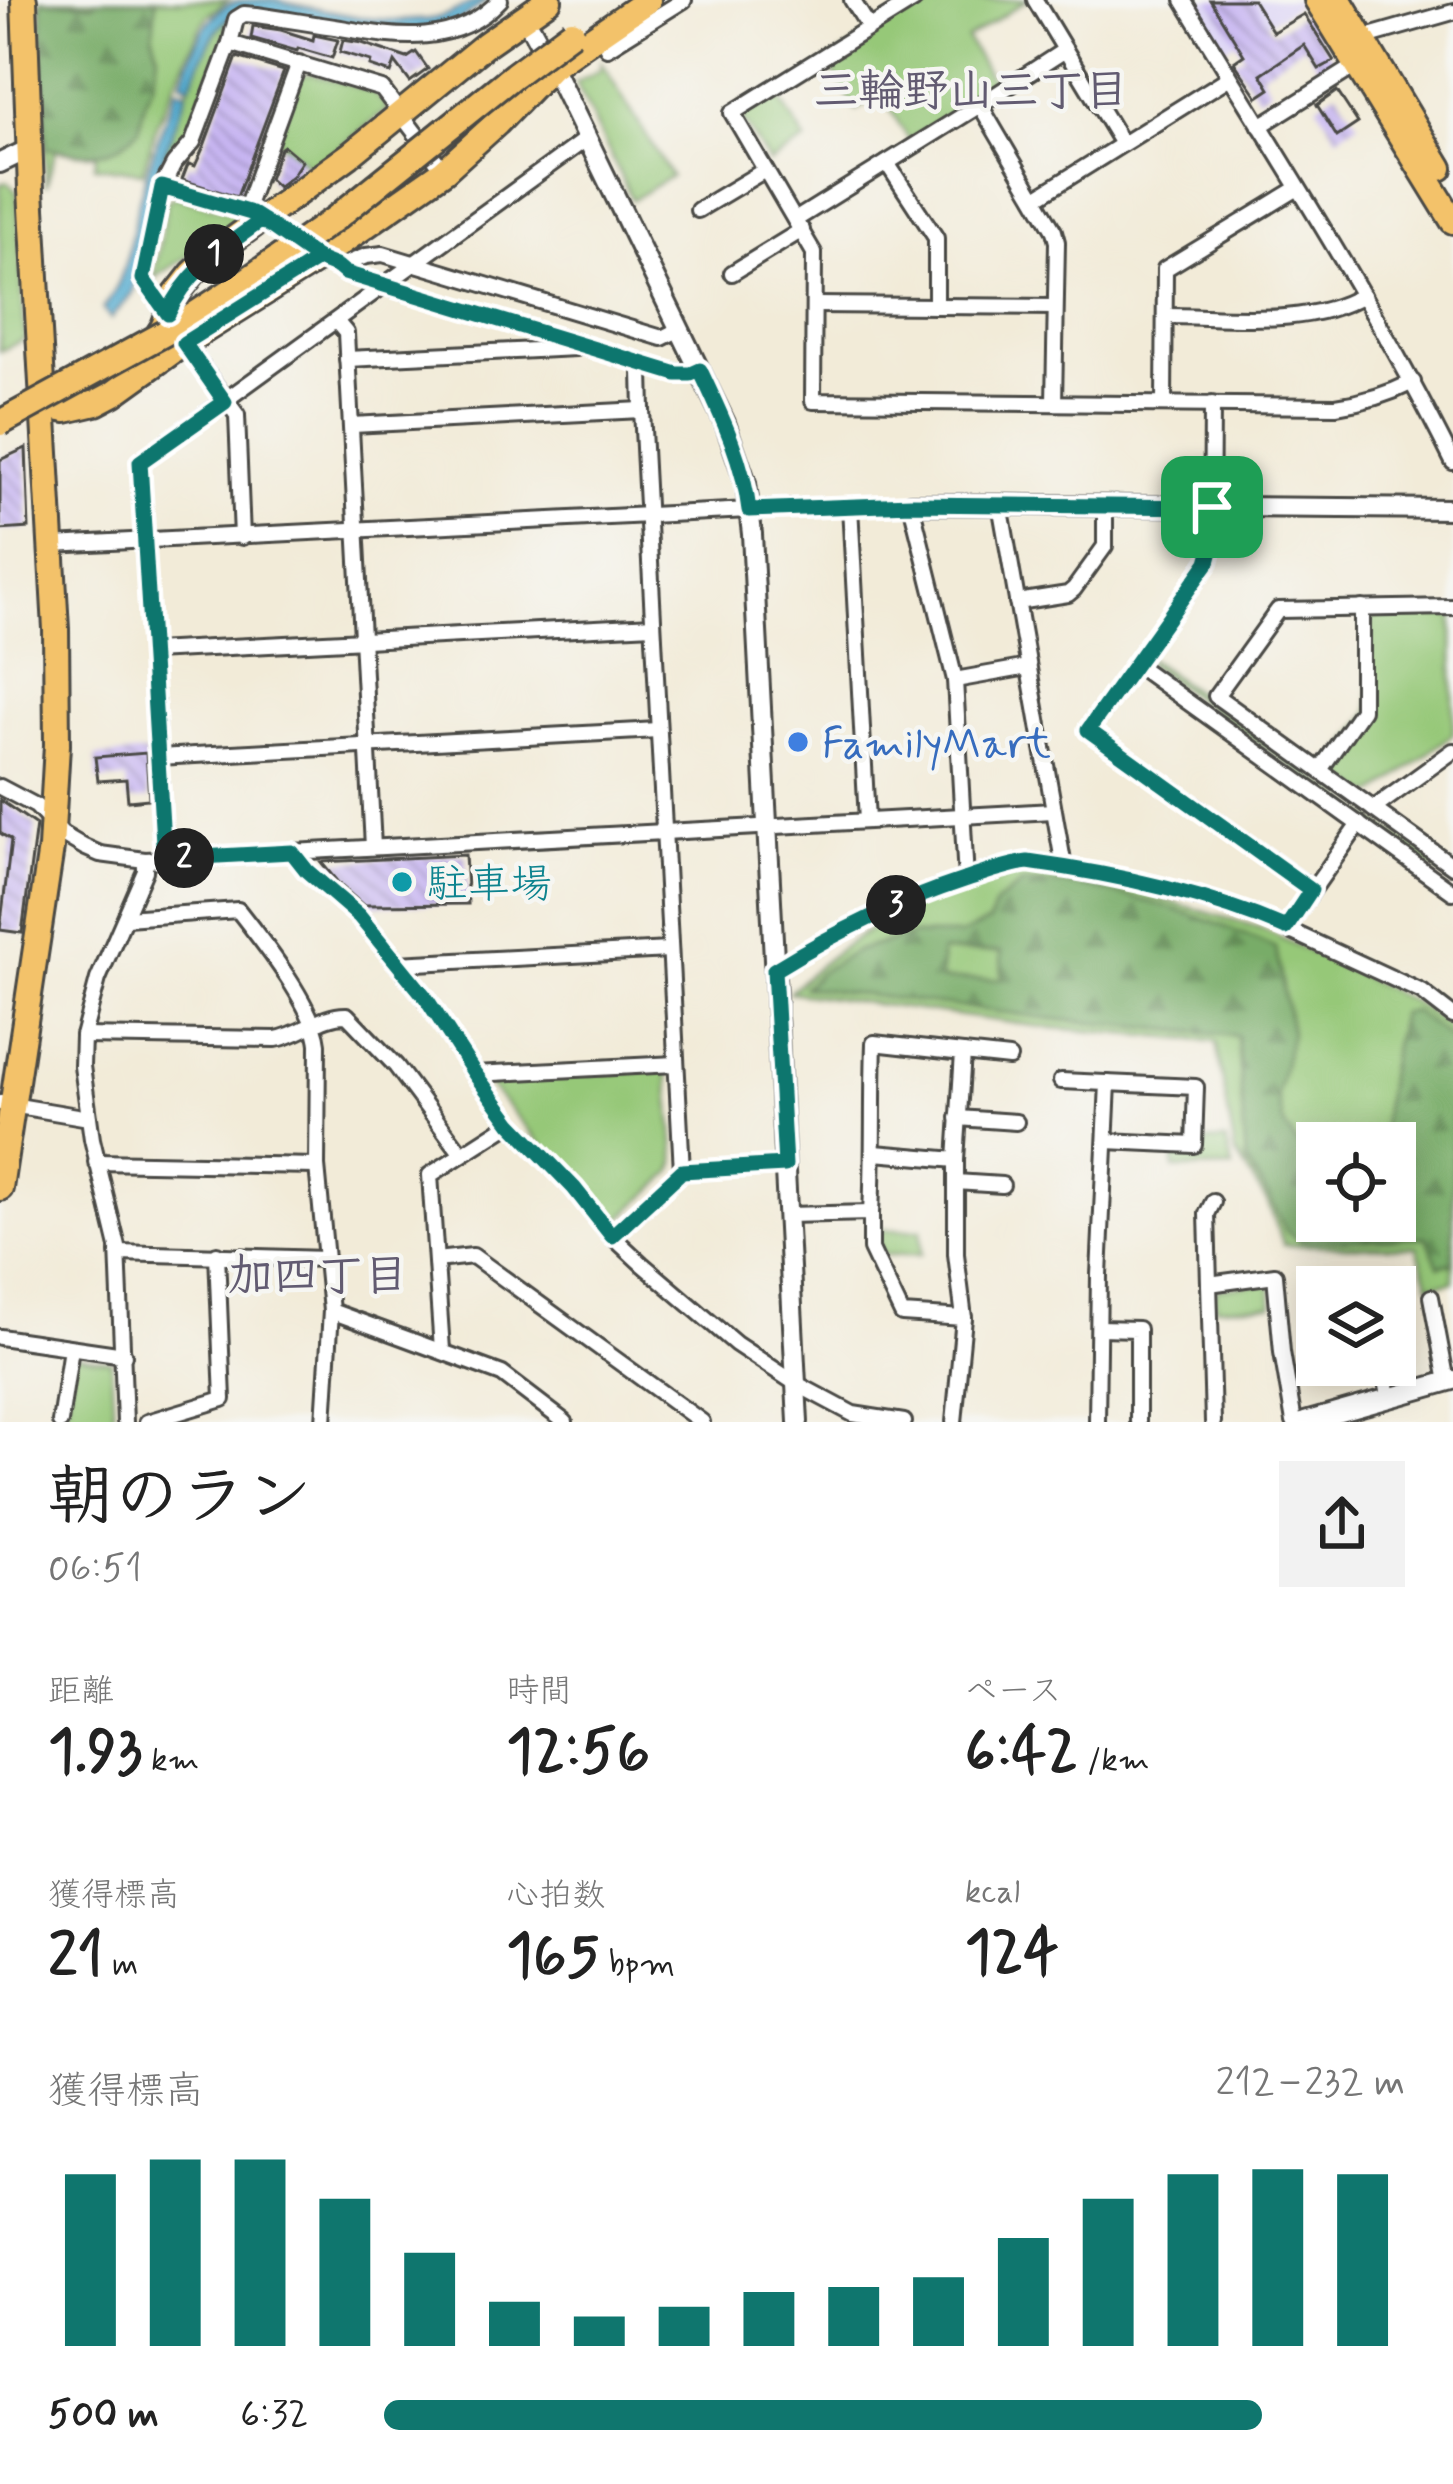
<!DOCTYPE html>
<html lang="ja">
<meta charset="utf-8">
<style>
body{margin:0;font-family:Mynerve,"Klee One",sans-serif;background:#f2f2f2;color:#222;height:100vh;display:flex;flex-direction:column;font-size:45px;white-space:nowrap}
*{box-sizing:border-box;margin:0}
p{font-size:39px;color:#767676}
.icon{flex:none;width:66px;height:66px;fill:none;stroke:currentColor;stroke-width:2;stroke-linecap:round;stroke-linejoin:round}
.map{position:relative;height:1422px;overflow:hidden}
.side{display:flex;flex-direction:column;background:#fff;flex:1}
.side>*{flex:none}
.buttons{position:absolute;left:1296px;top:1122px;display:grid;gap:24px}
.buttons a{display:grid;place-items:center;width:120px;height:120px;border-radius:0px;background:#fff;box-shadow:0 6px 30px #0003;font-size:60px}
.pin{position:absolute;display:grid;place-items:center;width:102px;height:102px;color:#fff;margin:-51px;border-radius:24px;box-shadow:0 6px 18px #0006}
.km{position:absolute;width:60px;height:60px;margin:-30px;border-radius:50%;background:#222;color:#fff;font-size:33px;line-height:60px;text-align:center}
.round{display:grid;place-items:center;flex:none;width:126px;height:126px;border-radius:0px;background:#f2f2f2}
.overview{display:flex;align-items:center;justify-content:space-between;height:204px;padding:0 48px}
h1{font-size:66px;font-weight:800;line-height:90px}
.figures{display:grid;grid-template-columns:repeat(3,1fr);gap:18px;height:204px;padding:12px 48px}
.figures div{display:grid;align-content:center}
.figures b{font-size:60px;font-weight:800}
.figures small{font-size:33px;font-weight:400}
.figures p{font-size:33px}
.chart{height:336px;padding:24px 48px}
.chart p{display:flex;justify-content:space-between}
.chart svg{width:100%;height:216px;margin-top:12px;stroke:#0f766e;stroke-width:6}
ul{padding:0 48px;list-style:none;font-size:39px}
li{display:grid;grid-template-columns:192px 144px 1fr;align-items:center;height:90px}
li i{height:30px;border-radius:15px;background:#0f766e}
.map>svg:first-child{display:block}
.built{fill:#ddd5f6}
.green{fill:#96c878;stroke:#607a52;stroke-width:3;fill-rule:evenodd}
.forest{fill:url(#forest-firs);stroke:#526c4a;stroke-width:3;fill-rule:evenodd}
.water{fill:#53abd0;stroke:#3f6b7e;stroke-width:3}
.building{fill:url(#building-back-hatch)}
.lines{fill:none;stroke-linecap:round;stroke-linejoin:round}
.minor-casing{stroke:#494845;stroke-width:20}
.tertiary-casing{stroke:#494845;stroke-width:24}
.primary-casing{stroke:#494845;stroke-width:30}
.minor{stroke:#fff;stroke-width:14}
.tertiary{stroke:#fff;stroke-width:18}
.primary{stroke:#f3c26a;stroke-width:24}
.primary-bridge-casing{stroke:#494845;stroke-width:30;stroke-linecap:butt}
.primary-bridge{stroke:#f3c26a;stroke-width:24}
.route-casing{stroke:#fff;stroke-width:24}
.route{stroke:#0f766e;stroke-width:15}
.shop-dot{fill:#3f7fe0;stroke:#f6f6f2;stroke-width:4.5}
.culture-dot{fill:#0f9aa8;stroke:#f6f6f2;stroke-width:4.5}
.labels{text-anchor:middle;stroke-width:9;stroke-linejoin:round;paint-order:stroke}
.shop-label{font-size:42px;fill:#366cbe;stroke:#f6f6f2;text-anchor:start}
.culture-label{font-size:42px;fill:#0d838f;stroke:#f6f6f2;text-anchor:start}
.neighbourhood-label{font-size:45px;font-weight:bold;fill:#625b71;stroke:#f6f6f2}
</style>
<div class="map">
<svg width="1453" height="1422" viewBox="0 0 1453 1422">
<defs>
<pattern id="forest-firs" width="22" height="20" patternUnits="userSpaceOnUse" patternTransform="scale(3)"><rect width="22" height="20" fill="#78ac68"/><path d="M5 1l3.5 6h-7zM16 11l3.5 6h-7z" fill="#638c56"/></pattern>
<pattern id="building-back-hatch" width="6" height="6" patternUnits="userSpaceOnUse" patternTransform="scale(3)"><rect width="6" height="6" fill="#c7b5f2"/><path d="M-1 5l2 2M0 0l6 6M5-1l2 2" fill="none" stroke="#a293c4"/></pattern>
</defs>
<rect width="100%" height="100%" fill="#f6f6f2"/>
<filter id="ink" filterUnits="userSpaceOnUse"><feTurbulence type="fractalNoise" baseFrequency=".00833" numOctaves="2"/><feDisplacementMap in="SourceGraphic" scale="24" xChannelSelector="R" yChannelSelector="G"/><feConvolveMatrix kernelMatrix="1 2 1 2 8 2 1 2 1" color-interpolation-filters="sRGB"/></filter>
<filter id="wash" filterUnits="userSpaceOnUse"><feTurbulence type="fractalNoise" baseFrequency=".004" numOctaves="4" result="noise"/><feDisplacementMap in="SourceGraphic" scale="48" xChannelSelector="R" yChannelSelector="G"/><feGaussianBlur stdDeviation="2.7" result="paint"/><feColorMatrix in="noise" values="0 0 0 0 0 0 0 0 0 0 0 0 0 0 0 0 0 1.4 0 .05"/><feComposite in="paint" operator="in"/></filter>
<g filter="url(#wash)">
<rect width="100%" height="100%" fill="#f2ebd8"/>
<path class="built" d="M1193,0H1300L1302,2L1223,50Z"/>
<g class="green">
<path d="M41,0H228L208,15L202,24L157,123L143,172L94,166L97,155L56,150L46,186Z"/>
<path d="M927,0H1027L967,39L995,86L909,140L881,94L856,110L827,62Z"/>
<path d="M229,17L227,31L186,138L169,156L156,177C168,138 201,42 229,17Z"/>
<path d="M601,62L671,176L632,200L576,83L600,70Z"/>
<path d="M310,73L373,92L388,109L313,169L277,140L299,78Z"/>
<path d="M777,94L806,141L769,163L743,120L744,113Z"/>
<path d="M8,182L17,192L25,339L0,351V184Z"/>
<path d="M175,196L247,217L154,278L167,201Z"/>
<path d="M1376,615H1453V734L1377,793L1368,794L1335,771L1333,765L1370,711L1371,620Z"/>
<path d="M1149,659L1453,876V883L1148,664Z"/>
<path d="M1024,872L1137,892L1260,928L1412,1001L1453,1030V1282L1429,1285L1417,1247L1284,1245L1268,1203L1235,1153L1216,1042L1042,1027L789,992C825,958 869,926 915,906C950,891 988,882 1024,872ZM1317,1143H1395V1221H1317Z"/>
<path d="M663,1069L668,1075L676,1163L672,1173L621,1218L608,1219L490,1087L494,1078Z"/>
<path d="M1226,1141L1233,1168L1174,1169V1152L1199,1154L1201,1142Z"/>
<path d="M879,1230H921V1255H883L879,1247Z"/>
<path d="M1266,1283L1271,1288L1272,1305L1216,1307L1215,1291L1219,1288Z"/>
<path d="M74,1355L111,1361L114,1422H65Z"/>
</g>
<g class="forest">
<path d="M41,0L94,4L95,0H156L153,35L158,54L153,84L145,100L139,129C110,161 85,155 46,148Z"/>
<path d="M1023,883C1042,884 1061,883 1079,886C1147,898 1214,920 1276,948L1291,1033L1277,1096L1284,1125L1317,1174V1221H1395V1143H1380L1389,1070L1401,1013L1414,1011L1449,1038L1453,1043V1263L1438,1266L1427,1237L1301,1241L1286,1231L1270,1198L1246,1162L1237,1036L1061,1020L804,987L821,971L858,950L913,935H960L989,922L995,904ZM941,952H1001L1002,979L941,980Z"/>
</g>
<g class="water">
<path d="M272,0C318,8 368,23 415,20C428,20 441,18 452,12C466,6 472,0 488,0L460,21L430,30L401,32L234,13C211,29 202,61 190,85L181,81C193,55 203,13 233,3C245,0 259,0 272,0Z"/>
<path d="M177,88L187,92L156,177L133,292L111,319L103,309C129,275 128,244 138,204C148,164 162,126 177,88Z"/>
</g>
<g id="blocks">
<g class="building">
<path d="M1210,0H1253L1273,32L1304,14L1334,61L1319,69L1304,45L1261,74L1270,89L1258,97L1234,62L1244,55Z"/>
<path d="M253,26L281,30L313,40L314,35L338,40L332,58L298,48L297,51L251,38Z"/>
<path d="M343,40L362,43L407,58L416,52L428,69L410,82L395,62L391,73L370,66L371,61L340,52Z"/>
<path d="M237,57L284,71L237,197L182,180L187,167L189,164L195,166L204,146Z"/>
<path d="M1337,91L1358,123L1337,137L1317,105Z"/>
<path d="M284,146L302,161L292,176L278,187L269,179L280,149Z"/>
<path d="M26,448L29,528L0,530V460Z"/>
<path d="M146,753L149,799L128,801L126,779L98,781L95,757Z"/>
<path d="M0,800L36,825L22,933L0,930L11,840L0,833Z"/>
<path d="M465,855L468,904L363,905L340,885L321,862Z"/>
</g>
</g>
</g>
<g filter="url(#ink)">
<use href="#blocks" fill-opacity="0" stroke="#494845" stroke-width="3"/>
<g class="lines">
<defs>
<g id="minor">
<path d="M852,0L869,27"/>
<path d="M914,0L732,113L814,253L813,401L1336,406C1364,402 1387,395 1413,382"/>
<path d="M1035,0L1122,144"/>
<path d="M1183,0C1276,153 1374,302 1453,462"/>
<path d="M1362,38L1453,12"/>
<path d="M230,43L382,89L444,171"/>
<path d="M607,48L684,0"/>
<path d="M980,105L1065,50"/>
<path d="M1260,126L1357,65"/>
<path d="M887,163L936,238V306"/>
<path d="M162,187L251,213L299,245"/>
<path d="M1036,198L1230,77"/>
<path d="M698,210L765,170"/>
<path d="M245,211L299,63"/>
<path d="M795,220L980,105L1054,231L1057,242L1054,403"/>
<path d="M317,258L338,267L345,273L644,364C662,369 681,378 700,370"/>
<path d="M338,267L366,256L383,254L662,338L680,329"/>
<path d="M732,273L802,230"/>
<path d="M814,305L1055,307"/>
<path d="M168,314L143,279L162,187L174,164L193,142L230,43L236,19L244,14L257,15C285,19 313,24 341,28C398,38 456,47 500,0"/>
<path d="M1165,316C1228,316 1307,328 1363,295"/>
<path d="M336,321L346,333L373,847"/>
<path d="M184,343L237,415L242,537"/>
<path d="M347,359L576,348"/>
<path d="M644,364L641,371L642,410L682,1171"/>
<path d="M1164,403L1165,269L1298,188"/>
<path d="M1212,404L1211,551L1208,563L1088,730L1311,889"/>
<path d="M352,425L642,410"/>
<path d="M1000,504L1064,867"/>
<path d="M850,506L867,821"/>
<path d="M52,545L749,510L911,504L955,680L966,880"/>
<path d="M1017,602L1068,594L1074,589L1105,546V506"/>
<path d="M1453,607L1278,610L1216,696L1453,866"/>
<path d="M152,651L653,625"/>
<path d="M1135,664L1453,892"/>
<path d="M955,680L1028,667"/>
<path d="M158,757L658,730"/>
<path d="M1320,770L1362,710V608"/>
<path d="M0,787L36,806L62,834L84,847L100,854L145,860L1053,811"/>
<path d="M1373,809L1453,751"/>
<path d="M292,852L307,871L359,916L426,999L475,1074L511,1123L574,1188L612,1236L642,1264L736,1344L795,1383L853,1414L904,1422"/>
<path d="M164,859L140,462L586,139"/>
<path d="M126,918L238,910C263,942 314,1006 318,1044L317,1166L331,1311L324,1422"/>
<path d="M1286,928L1359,824"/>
<path d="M397,964L669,950"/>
<path d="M774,970C834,933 897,902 964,880C985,873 1006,865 1028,862L1151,884L1256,915L1422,992L1453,1016"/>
<path d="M83,1036L276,1039C301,1035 322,1014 347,1015L396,1066L462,1154"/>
<path d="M963,1053L1009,1058"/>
<path d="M475,1074L676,1064"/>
<path d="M1061,1081L1196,1087L1194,1145L1106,1141"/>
<path d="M0,1103L89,1118"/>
<path d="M958,1118L1016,1122"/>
<path d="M96,1162L317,1166"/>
<path d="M956,1182L1002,1185"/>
<path d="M871,1213C874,1156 872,1100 874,1043L963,1053L956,1160"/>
<path d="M787,1215L871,1213V1249L902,1314L964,1318L956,1254V1160L875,1153"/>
<path d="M612,1236L682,1171L785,1165"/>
<path d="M118,1253L326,1259"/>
<path d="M436,1260L473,1256L702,1422"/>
<path d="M1367,1278L1368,1287"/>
<path d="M1209,1284L1275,1275L1282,1352L1294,1422"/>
<path d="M1431,1297L1447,1382"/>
<path d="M331,1311L502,1374L565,1422"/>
<path d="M1099,1328L1138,1329V1422"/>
<path d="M0,1337L124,1355"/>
<path d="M442,1350L430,1175L511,1123"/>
<path d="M1383,1365L1389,1396"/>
<path d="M60,1422L71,1348"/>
<path d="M125,1422L118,1247L92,1139L82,1066L83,1036L98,979L145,871V860"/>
<path d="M147,1422L223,1399L217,1254"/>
<path d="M954,1422L964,1318"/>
<path d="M1097,1422L1099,1275L1108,1083"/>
<path d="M1213,1422L1207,1214L1213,1202"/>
</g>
<g id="tertiary">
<path d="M525,17L552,66L725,423L746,483L752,534L798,1422"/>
<path d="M0,163L29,149"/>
<path d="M911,504L1453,509"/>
<path d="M1305,1422L1453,1380"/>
</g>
<g id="primary">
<path d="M1317,0L1453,221"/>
<path d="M1339,0L1440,168"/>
<path d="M152,345L164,326L175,296L193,273L216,252L350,155L486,44L549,0"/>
<path d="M43,406L66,410L96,403L113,394L184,343L318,259L444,171L497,123L552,66L648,0"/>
<path d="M0,1188L51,848L57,745L56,629L31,190L24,0"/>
</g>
</defs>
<use href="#minor" class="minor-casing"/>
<use href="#tertiary" class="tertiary-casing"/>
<use href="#primary" class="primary-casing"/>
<use href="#minor" class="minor"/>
<use href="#tertiary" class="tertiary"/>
<use href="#primary" class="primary"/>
<defs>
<path id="primary-bridge" d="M0,423L176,327L243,283L336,218L514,75L572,32"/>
</defs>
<use href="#primary-bridge" class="primary-bridge-casing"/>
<use href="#primary-bridge" class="primary-bridge"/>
</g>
</g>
<g class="lines" filter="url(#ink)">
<defs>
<path id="route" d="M1212,507L911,504L749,510C743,459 721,415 700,370L691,374H677L345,273L338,267L318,259L262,220C225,247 187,270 168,314L143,279L162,187L251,213L262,220L310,253L318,259L184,343L225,402L140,462L164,859L292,852L307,871L359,916L426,998L475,1074L511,1123L574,1188L612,1236L682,1171L785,1165L774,970C834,933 897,902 964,880C986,873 1005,865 1028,862C1116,874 1205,893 1286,928L1311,890L1088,730L1208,562L1211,551L1212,507"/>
</defs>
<use href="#route" class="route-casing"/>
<use href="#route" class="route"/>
</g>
<circle class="shop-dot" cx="798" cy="742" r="12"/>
<circle class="culture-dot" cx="402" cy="882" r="12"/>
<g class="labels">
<g class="shop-label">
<text x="822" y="757">FamilyMart</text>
</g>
<g class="culture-label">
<text x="426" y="897">駐車場</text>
</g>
<g class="neighbourhood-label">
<text x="971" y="105">三輪野山三丁目</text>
<text x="318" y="1290">加四丁目</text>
</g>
</g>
</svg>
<div class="buttons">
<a><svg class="icon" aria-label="locate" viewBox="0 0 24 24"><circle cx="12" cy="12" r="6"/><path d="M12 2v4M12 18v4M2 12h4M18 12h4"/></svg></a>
<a><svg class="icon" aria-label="layers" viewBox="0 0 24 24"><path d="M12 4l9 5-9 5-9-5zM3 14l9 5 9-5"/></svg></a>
</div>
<div class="pin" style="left:1212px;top:507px;background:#1e9e55"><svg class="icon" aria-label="arrive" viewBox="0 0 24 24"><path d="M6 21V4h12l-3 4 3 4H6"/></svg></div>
<b class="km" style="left:214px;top:254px">1</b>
<b class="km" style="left:184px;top:858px">2</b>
<b class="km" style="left:896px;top:905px">3</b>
</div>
<section class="side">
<div class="overview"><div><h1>朝のラン</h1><p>06:51</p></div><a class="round"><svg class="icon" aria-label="share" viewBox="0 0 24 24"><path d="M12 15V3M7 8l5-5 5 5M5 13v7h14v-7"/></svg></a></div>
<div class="figures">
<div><p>距離</p><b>1.93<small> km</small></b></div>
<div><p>時間</p><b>12:56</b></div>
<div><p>ペース</p><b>6:42<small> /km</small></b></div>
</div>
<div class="figures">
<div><p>獲得標高</p><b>21<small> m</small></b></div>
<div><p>心拍数</p><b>165<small> bpm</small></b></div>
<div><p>kcal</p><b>124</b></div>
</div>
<div class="chart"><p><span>獲得標高</span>212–232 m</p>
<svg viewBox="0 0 160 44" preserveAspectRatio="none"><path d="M5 44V9M15 44V6M25 44V6M35 44V14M45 44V25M55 44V35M65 44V38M75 44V36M85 44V33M95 44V32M105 44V30M115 44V22M125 44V14M135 44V9M145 44V8M155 44V9"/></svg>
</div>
<ul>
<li><b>500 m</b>6:32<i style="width:86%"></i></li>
</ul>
</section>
